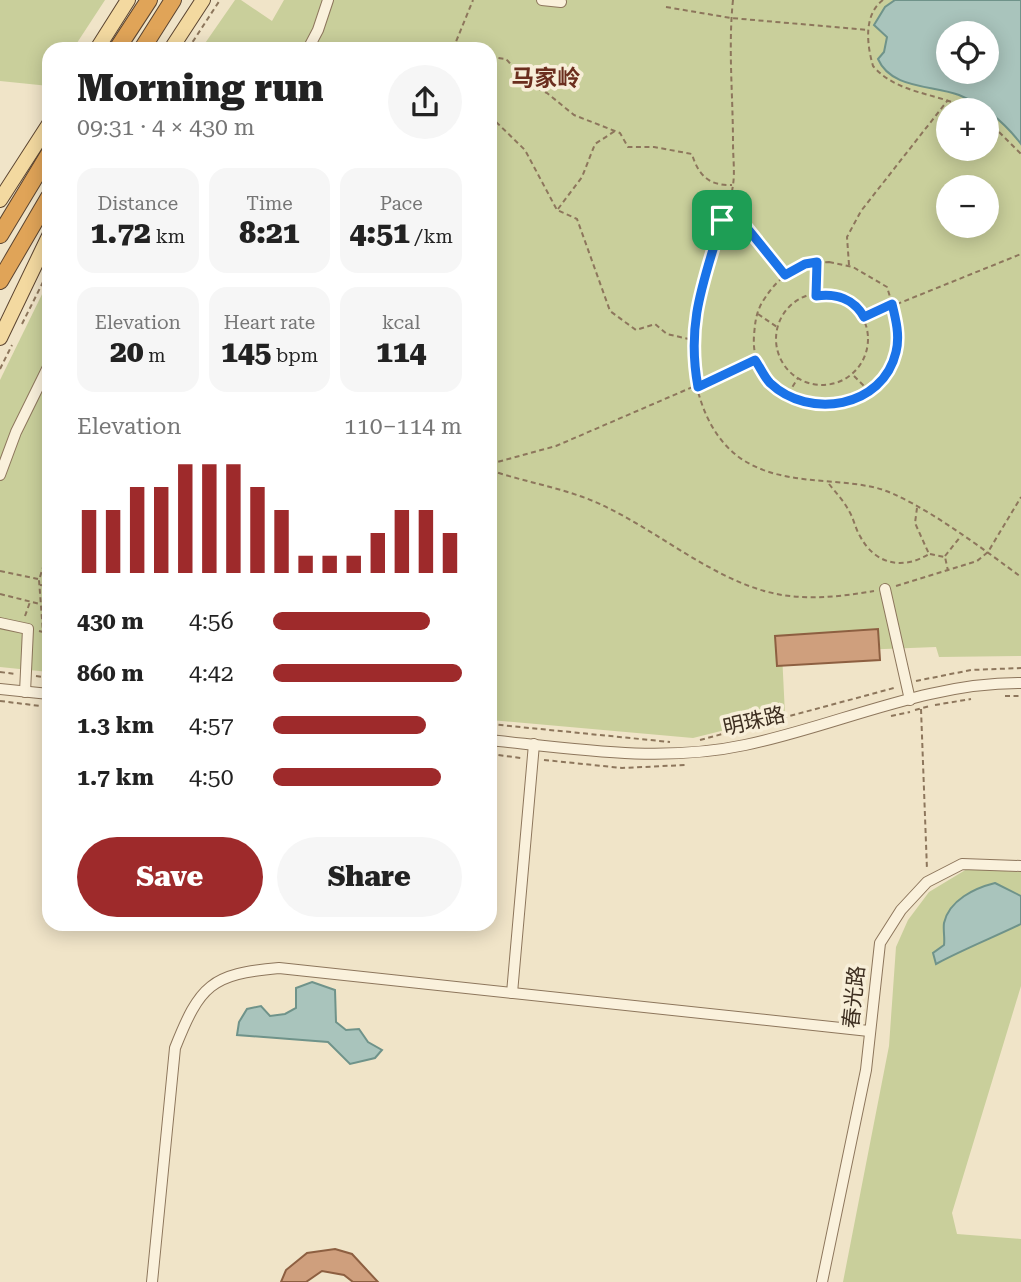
<!DOCTYPE html>
<meta charset="utf-8">
<style>
body{margin:0;font-family:"Roboto Serif","Noto Sans SC",serif;background:#f6f6f6;color:#222;height:100vh;display:flex;flex-direction:column;font-size:26px;white-space:nowrap}
*{box-sizing:border-box;margin:0}
p{font-size:23px;color:#767676}
.icon{flex:none;width:38px;height:38px;fill:none;stroke:currentColor;stroke-width:2;stroke-linecap:round;stroke-linejoin:round}
.map{position:relative;flex:1;overflow:hidden}
.sheet{position:absolute;left:42px;top:42px;width:455px;height:889px;display:flex;flex-direction:column;background:#fff;border-radius:21px;box-shadow:0 4px 18px #0003}
.sheet>*{flex:none}
.tools{position:absolute;left:936px;top:21px;display:grid;gap:14px}
.tools a{display:grid;place-items:center;width:63px;height:63px;border-radius:50%;background:#fff;box-shadow:0 4px 18px #0003;font-size:35px}
.pin{position:absolute;display:grid;place-items:center;width:60px;height:60px;color:#fff;margin:-30px;border-radius:14px;box-shadow:0 4px 10px #0006}
.round{display:grid;place-items:center;flex:none;width:74px;height:74px;border-radius:37px;background:#f6f6f6}
.headline{display:flex;align-items:center;justify-content:space-between;height:119px;padding:0 35px}
h1{font-size:38px;font-weight:800;line-height:52px}
.figures{display:grid;grid-template-columns:repeat(3,1fr);gap:10px;height:119px;padding:7px 35px}
.figures div{display:grid;align-content:center;border-radius:18px;background:#f6f6f6;text-align:center}
.figures b{font-size:30px;font-weight:800}
.figures small{font-size:19px;font-weight:400}
.figures p{font-size:19px}
.chart{height:196px;padding:14px 35px}
.chart p{display:flex;justify-content:space-between}
.chart svg{width:100%;height:126px;margin-top:7px;stroke:#9e2a2b;stroke-width:6}
.primary-button{display:flex;gap:14px;margin-top:auto;padding:14px 35px}
.primary-button a{flex:1;height:80px;border-radius:42px;background:#9e2a2b;color:#fff;font-size:28px;font-weight:800;line-height:80px;text-align:center}
.primary-button a+a{background:#f6f6f6;color:#222}
ul{padding:0 35px;list-style:none;font-size:23px}
li{display:grid;grid-template-columns:112px 84px 1fr;align-items:center;height:52px}
li i{height:18px;border-radius:9px;background:#9e2a2b}
.map>svg:first-child{display:block}
.green{fill:#c9cf9b;fill-rule:evenodd}
.water{fill:#a9c4bc;stroke:#6f938a;stroke-width:2;fill-rule:evenodd}
.building{fill:#cf9f7d;stroke:#8d5f41;stroke-width:2}
.lines{fill:none;stroke-linecap:round;stroke-linejoin:round}
.minor-casing{stroke:#8d765c;stroke-width:12}
.major-casing{stroke:#5b4430;stroke-width:16}
.highway-casing{stroke:#5b4430;stroke-width:18}
.path{stroke:#8d765c;stroke-width:2;stroke-dasharray:5 3.5;stroke-linecap:butt}
.minor{stroke:#faf1dc;stroke-width:10}
.major{stroke:#f3d9a0;stroke-width:14}
.highway{stroke:#e0a458;stroke-width:16}
.route-casing{stroke:#fff;stroke-width:14}
.route{stroke:#1a73e8;stroke-width:9}
.labels{text-anchor:middle;stroke-width:7;stroke-linejoin:round;paint-order:stroke}
.street-label{font-size:21px;fill:#3d2e20;stroke:#f7eed8}
.neighbourhood-label{font-size:23px;font-weight:bold;fill:#6b2e1e;stroke:#f7eed8}
</style>
<div class="map">
<svg width="1021" height="1282" viewBox="0 0 1021 1282">
<rect width="100%" height="100%" fill="#f0e4c8"/>
<g class="green">
<path d="M0,0H105L73,49H49V86L0,81Z"/>
<path d="M235,0H241L272,21L284,0H1021V656L939,657L936,647L782,653L785,715L693,738L490,720V49H201ZM948,33H987V72H948ZM948,110H987V149H948ZM948,187H987V226H948Z"/>
<path d="M49,280V672L0,667V380Z"/>
<path d="M967,869L1021,872V986L952,1213L957,1234L1021,1239V1282H843L889,1046L896,947L908,920L929,892Z"/>
</g>
<g class="water">
<path d="M895,0H1021V144C1005,123 983,105 959,95C932,85 891,89 878,59L884,52L887,37L874,25L885,7ZM948,33H987V72H948Z"/>
<path d="M995,883L1021,896V924C992,938 964,949 936,964L933,953L944,945C945,938 943,930 944,923C949,900 975,888 995,883Z"/>
<path d="M312,982L335,990L336,1022L346,1030L359,1029L368,1042L382,1050L375,1058L350,1064L328,1042L237,1035L239,1022L247,1009L261,1006L270,1016L285,1014L296,1008V988Z"/>
</g>
<g class="building">
<path d="M878,629L880,660L777,666L775,636Z"/>
<path d="M335,1249L352,1254L378,1282H353L344,1275L322,1271L306,1282H281L286,1270L307,1253Z"/>
</g>
<g class="lines">
<defs>
<g id="minor">
<path d="M542,0L561,2"/>
<path d="M308,49L318,30L328,0"/>
<path d="M0,475L16,432L49,365"/>
<path d="M885,589L910,700"/>
<path d="M0,623L28,629L25,692"/>
<path d="M0,689L49,694"/>
<path d="M490,740C575,749 661,763 745,745C836,726 927,682 1021,683"/>
<path d="M512,993L534,744"/>
<path d="M152,1282L175,1048C200,985 211,974 279,968L869,1031"/>
<path d="M822,1282L866,1070L880,943L901,910L927,882L962,864L1021,866"/>
</g>
<g id="major">
<path d="M97,49L128,0"/>
<path d="M171,49L203,0"/>
<path d="M0,200L49,124"/>
<path d="M0,338L49,236"/>
</g>
<g id="highway">
<path d="M117,49L149,0"/>
<path d="M142,49L173,0"/>
<path d="M0,235L49,154"/>
<path d="M0,281L49,197"/>
</g>
</defs>
<use href="#minor" class="minor-casing"/>
<use href="#major" class="major-casing"/>
<use href="#highway" class="highway-casing"/>
<g class="path">
<path d="M733,0C728,47 733,95 733,143C733,157 735,172 733,185C728,220 710,253 700,286C683,341 691,426 743,460C785,486 831,477 877,488C917,499 986,551 1021,577"/>
<path d="M883,0C863,15 867,45 873,66C898,95 937,92 970,110"/>
<path d="M666,7L731,18L868,30"/>
<path d="M188,49L220,0"/>
<path d="M453,49L473,0"/>
<path d="M490,57L506,59L529,84L547,93L574,115L620,133L628,147H654L692,154C698,175 709,186 732,185"/>
<path d="M490,116L525,150L557,210L577,219L610,311L636,330L655,324L667,334L693,340"/>
<path d="M987,120L1021,154"/>
<path d="M558,209L582,177L595,144L615,131"/>
<path d="M723,220L743,223L784,274"/>
<path d="M829,262L853,267L887,287C893,307 901,330 897,351C883,429 748,417 754,336C755,323 756,312 763,301C779,275 798,263 829,262Z"/>
<path d="M849,265L847,237L861,211L948,100"/>
<circle cx="822" cy="339" r="46"/>
<path d="M816,296L817,263"/>
<path d="M758,314L777,327"/>
<path d="M865,317L1021,254"/>
<path d="M22,324L49,270"/>
<path d="M0,369L12,345"/>
<path d="M854,376L870,392"/>
<path d="M788,394L798,378"/>
<path d="M490,464L556,446L755,360"/>
<path d="M490,470C527,483 566,488 602,505C656,530 710,577 768,592C803,601 838,597 874,591"/>
<path d="M829,484C836,493 844,501 849,511C854,519 855,528 860,536C875,565 903,570 929,554L915,523L917,508"/>
<path d="M930,554L945,557L948,571"/>
<path d="M945,556L961,536"/>
<path d="M0,571L38,579"/>
<path d="M40,585L49,586"/>
<path d="M896,586L977,561L988,552L1021,497"/>
<path d="M0,594L40,604"/>
<path d="M25,616L30,602"/>
<path d="M39,631L43,632L39,580L49,548"/>
<path d="M0,672L16,674"/>
<path d="M36,676L49,678"/>
<path d="M916,681L971,670L1021,668"/>
<path d="M1005,696H1021"/>
<path d="M0,701L49,707"/>
<path d="M935,705L971,699"/>
<path d="M921,709L927,870"/>
<path d="M915,710L930,706"/>
<path d="M891,716L910,712"/>
<path d="M490,724L670,742"/>
<path d="M700,740L894,688"/>
<path d="M490,754L521,758"/>
<path d="M544,760L622,768L685,765"/>
</g>
<use href="#minor" class="minor"/>
<use href="#major" class="major"/>
<use href="#highway" class="highway"/>
</g>
<g class="lines">
<defs>
<path id="route" d="M722,220L743,223L785,275L805,264L817,262L816,296C836,293 854,299 864,317L892,304C896,320 900,336 896,352C883,408 809,420 770,383C764,377 760,367 755,360L698,387C686,322 704,281 722,220Z"/>
</defs>
<use href="#route" class="route-casing"/>
<use href="#route" class="route"/>
</g>
<g class="labels">
<g class="street-label">
<text transform="translate(754 721) rotate(-13)" y="7">明珠路</text>
<text transform="translate(854 997) rotate(-84)" y="7">春光路</text>
</g>
<g class="neighbourhood-label">
<text x="546" y="86">马家岭</text>
</g>
</g>
</svg>
<div class="tools">
<a><svg class="icon" aria-label="locate" viewBox="0 0 24 24"><circle cx="12" cy="12" r="6"/><path d="M12 2v4M12 18v4M2 12h4M18 12h4"/></svg></a>
<a>+</a>
<a>−</a>
</div>
<div class="pin" style="left:722px;top:220px;background:#1e9e55"><svg class="icon" aria-label="arrive" viewBox="0 0 24 24"><path d="M6 21V4h12l-3 4 3 4H6"/></svg></div>
<section class="sheet">
<div class="headline"><div><h1>Morning run</h1><p>09:31 · 4 × 430 m</p></div><a class="round"><svg class="icon" aria-label="share" viewBox="0 0 24 24"><path d="M12 15V3M7 8l5-5 5 5M5 13v7h14v-7"/></svg></a></div>
<div class="figures">
<div><p>Distance</p><b>1.72<small> km</small></b></div>
<div><p>Time</p><b>8:21</b></div>
<div><p>Pace</p><b>4:51<small> /km</small></b></div>
</div>
<div class="figures">
<div><p>Elevation</p><b>20<small> m</small></b></div>
<div><p>Heart rate</p><b>145<small> bpm</small></b></div>
<div><p>kcal</p><b>114</b></div>
</div>
<div class="chart"><p><span>Elevation</span>110–114 m</p>
<svg viewBox="0 0 160 44" preserveAspectRatio="none"><path d="M5 44V22M15 44V22M25 44V14M35 44V14M45 44V6M55 44V6M65 44V6M75 44V14M85 44V22M95 44V38M105 44V38M115 44V38M125 44V30M135 44V22M145 44V22M155 44V30"/></svg>
</div>
<ul>
<li><b>430 m</b>4:56<i style="width:83%"></i></li>
<li><b>860 m</b>4:42<i style="width:100%"></i></li>
<li><b>1.3 km</b>4:57<i style="width:81%"></i></li>
<li><b>1.7 km</b>4:50<i style="width:89%"></i></li>
</ul>
<div class="primary-button"><a>Save</a><a>Share</a></div>
</section>
</div>
